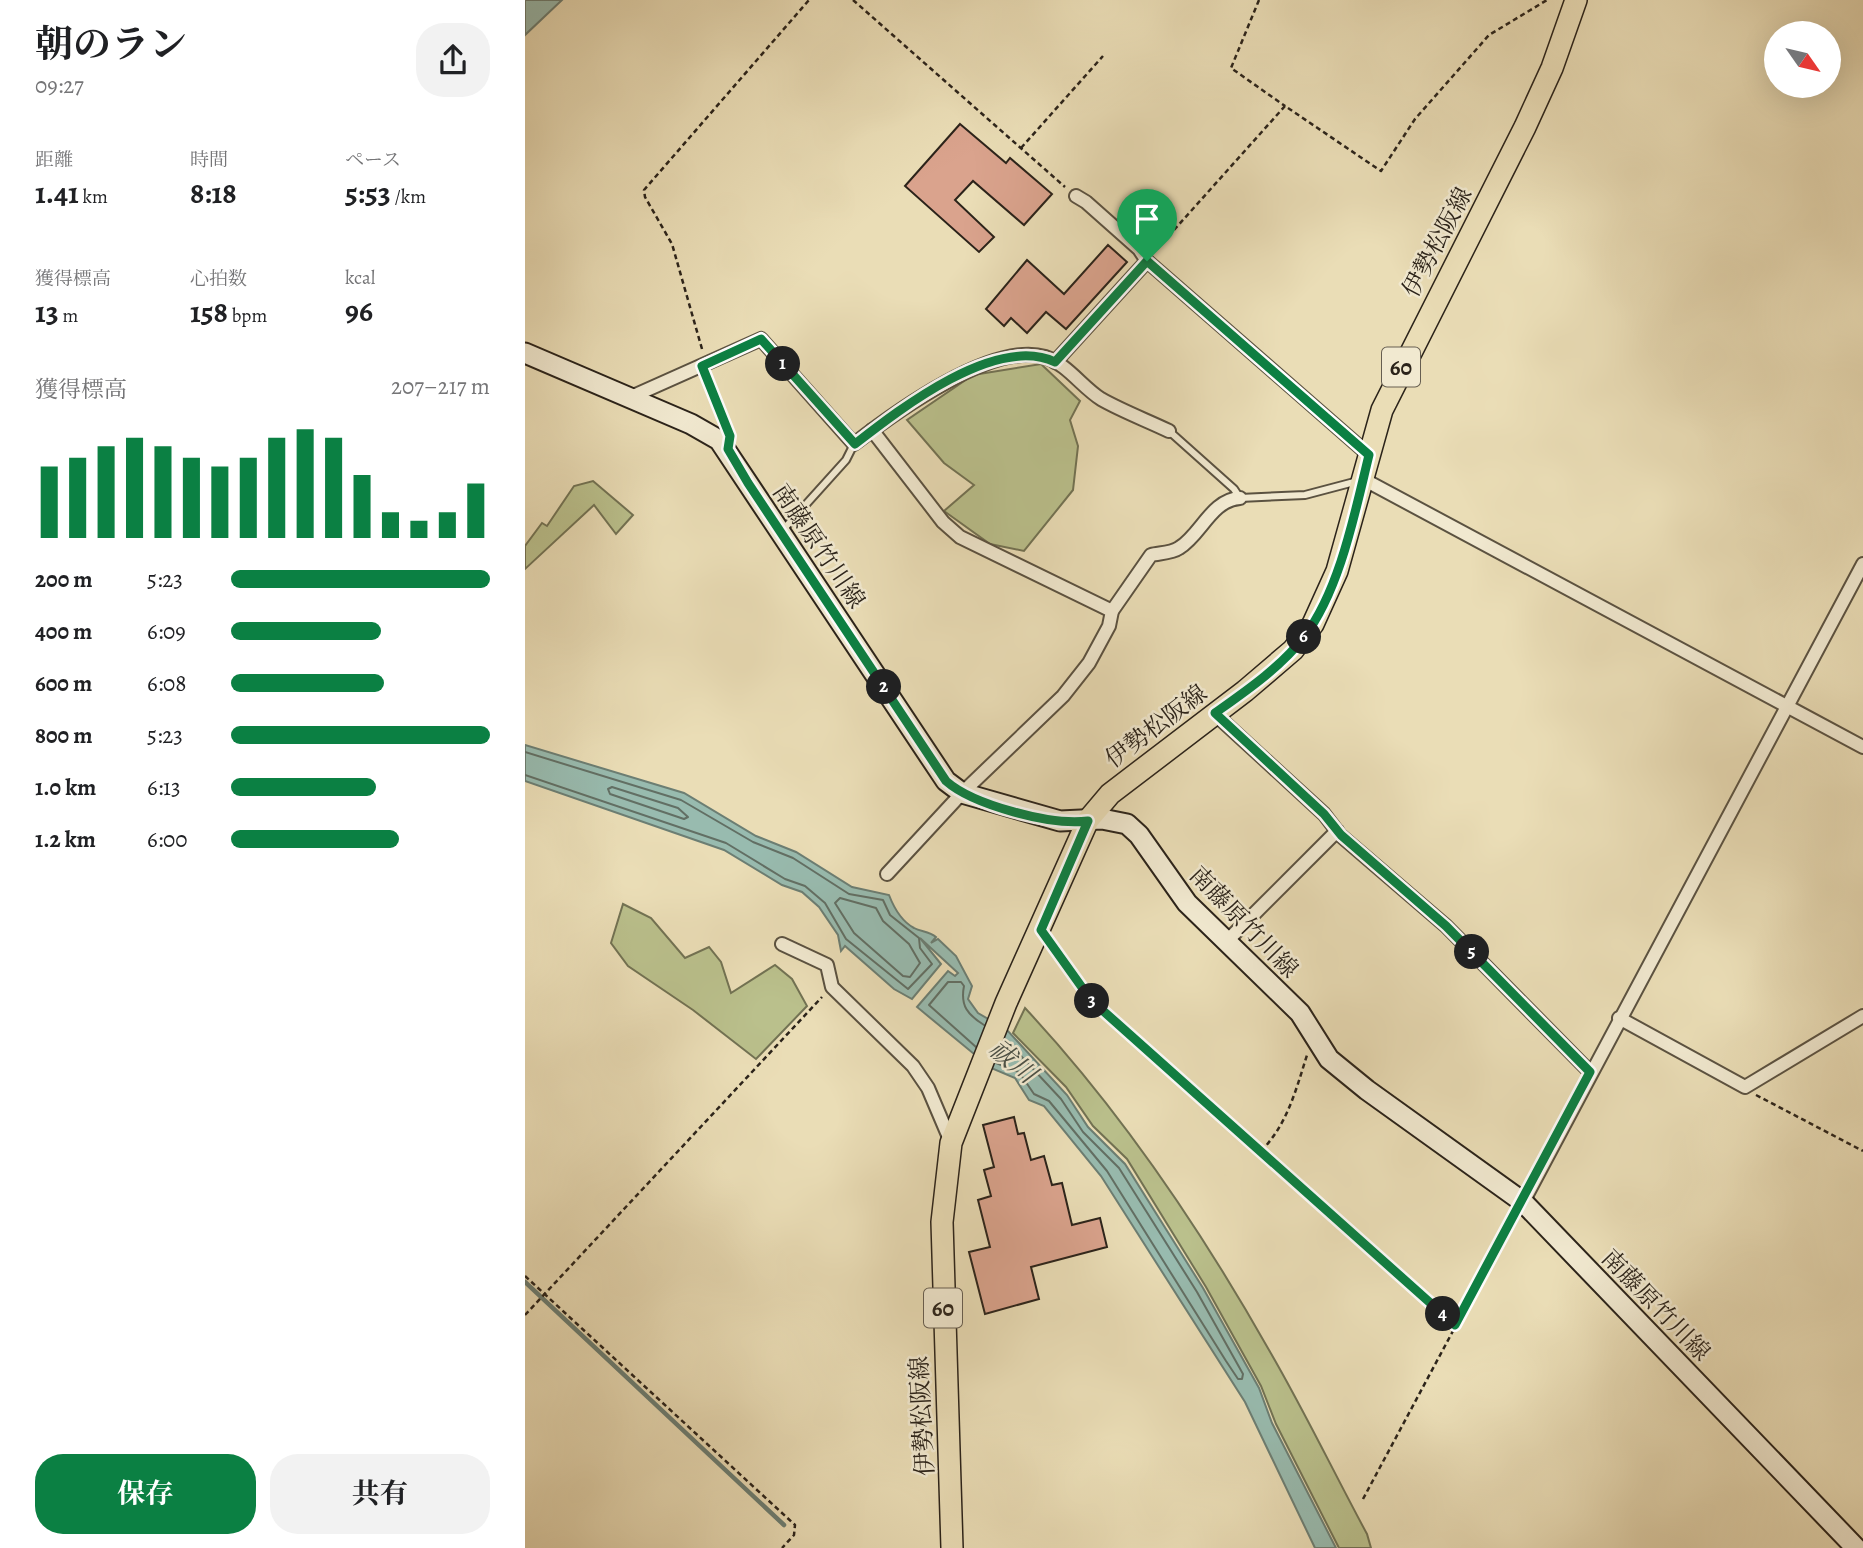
<!DOCTYPE html>
<html lang="ja">
<meta charset="utf-8">
<style>
body{margin:0;font-family:Alegreya,"Noto Serif JP",serif;background:#f2f2f2;color:#202124;height:100vh;display:flex;flex-direction:column;font-size:26px;white-space:nowrap}
*{box-sizing:border-box;margin:0}
p{font-size:23px;color:#757577}
.icon{flex:none;width:38px;height:38px;fill:none;stroke:currentColor;stroke-width:2;stroke-linecap:round;stroke-linejoin:round}
.map{position:relative;flex:1;overflow:hidden}
.drawer{display:flex;flex-direction:column;background:#fff;width:525px}
.drawer>*{flex:none}
.needle{width:46px;rotate:124deg}
.fabs{position:absolute;left:1239px;top:21px;display:grid;gap:14px}
.fabs a{display:grid;place-items:center;width:77px;height:77px;border-radius:50%;background:#fff;box-shadow:0 7px 28px #0002;font-size:35px}
.pin{position:absolute;display:grid;place-items:center;width:60px;height:60px;color:#fff;margin:-72px -30px;border-radius:50% 50% 50% 0;rotate:-45deg;box-shadow:0 0 7px #0007}
.pin .icon{rotate:45deg}
.km{position:absolute;width:35px;height:35px;margin:-18px;border-radius:50%;background:#222;color:#fff;font-size:19px;line-height:35px;text-align:center}
.round{display:grid;place-items:center;flex:none;width:74px;height:74px;border-radius:28px;background:#f2f2f2}
.summary{display:flex;align-items:center;justify-content:space-between;height:119px;padding:0 35px}
h1{font-size:38px;font-weight:700;line-height:52px}
.figures{display:grid;grid-template-columns:repeat(3,1fr);gap:10px;height:119px;padding:7px 35px}
.figures div{display:grid;align-content:center}
.figures b{font-size:30px;font-weight:700}
.figures small{font-size:19px;font-weight:400}
.figures p{font-size:19px}
.chart{height:196px;padding:14px 35px}
.chart p{display:flex;justify-content:space-between}
.chart svg{width:100%;height:126px;margin-top:7px;stroke:#0b8043;stroke-width:6}
.primary-button{display:flex;gap:14px;margin-top:auto;padding:14px 35px}
.primary-button a{flex:1;height:80px;border-radius:28px;background:#0b8043;color:#fff;font-size:28px;font-weight:700;line-height:80px;text-align:center}
.primary-button a+a{background:#f2f2f2;color:#202124}
ul{padding:0 35px;list-style:none;font-size:23px}
li{display:grid;grid-template-columns:112px 84px 1fr;align-items:center;height:52px}
li i{height:18px;border-radius:9px;background:#0b8043}
main{display:flex;flex:1;min-height:0}
.map>svg:first-child{display:block}
.green{fill:#bac08c;stroke:#727253;stroke-width:2}
.water{fill:#98bbaf;stroke:#6c7e73;stroke-width:2}
.lines{fill:none;stroke-linecap:round;stroke-linejoin:round}
.shore{stroke:#626f64;stroke-width:2}
.stream{stroke:#6c7e73;stroke-width:4.5}
.building{fill:#daa38d;stroke:#2b231a;stroke-width:2}
.service-casing{stroke:#5b5241;stroke-width:10}
.minor-casing{stroke:#5b5241;stroke-width:16}
.secondary-casing{stroke:#2b231a;stroke-width:23}
.primary-casing{stroke:#2b231a;stroke-width:24}
.path{stroke:#2b231a;stroke-width:2.5;stroke-dasharray:5 3.5;stroke-linecap:butt}
.service{stroke:#f1e9d0;stroke-width:6}
.minor{stroke:#f1e9d0;stroke-width:12}
.secondary{stroke:#f1e9d0;stroke-width:19}
.primary{stroke:#eaddb6;stroke-width:21}
.route-casing{stroke:#fff;stroke-width:14}
.route{stroke:#0b8043;stroke-width:9}
.labels{text-anchor:middle;stroke-width:5;stroke-linejoin:round;paint-order:stroke}
.shield{fill:#f1e9d0;stroke:#665e51;stroke-width:2}
.shield-label{font-size:23px;font-weight:bold;fill:#2b231a}
.street-label{font-size:24px;fill:#2b231a;stroke:#f1e9d0}
.water-label{font-size:26px;font-style:italic;fill:#4c5147;stroke:#f1e9d0}
</style>
<main>
<section class="drawer">
<div class="summary"><div><h1>朝のラン</h1><p>09:27</p></div><a class="round"><svg class="icon" aria-label="share" viewBox="0 0 24 24"><path d="M12 15V3M7 8l5-5 5 5M5 13v7h14v-7"/></svg></a></div>
<div class="figures">
<div><p>距離</p><b>1.41<small> km</small></b></div>
<div><p>時間</p><b>8:18</b></div>
<div><p>ペース</p><b>5:53<small> /km</small></b></div>
</div>
<div class="figures">
<div><p>獲得標高</p><b>13<small> m</small></b></div>
<div><p>心拍数</p><b>158<small> bpm</small></b></div>
<div><p>kcal</p><b>96</b></div>
</div>
<div class="chart"><p><span>獲得標高</span>207–217 m</p>
<svg viewBox="0 0 160 44" preserveAspectRatio="none"><path d="M5 44V19M15 44V16M25 44V12M35 44V9M45 44V12M55 44V16M65 44V19M75 44V16M85 44V9M95 44V6M105 44V9M115 44V22M125 44V35M135 44V38M145 44V35M155 44V25"/></svg>
</div>
<ul>
<li><b>200 m</b>5:23<i style="width:100%"></i></li>
<li><b>400 m</b>6:09<i style="width:58%"></i></li>
<li><b>600 m</b>6:08<i style="width:59%"></i></li>
<li><b>800 m</b>5:23<i style="width:100%"></i></li>
<li><b>1.0 km</b>6:13<i style="width:56%"></i></li>
<li><b>1.2 km</b>6:00<i style="width:65%"></i></li>
</ul>
<div class="primary-button"><a>保存</a><a>共有</a></div>
</section>
<div class="map">
<svg width="1338" height="1548" viewBox="0 0 1338 1548">
<rect width="100%" height="100%" fill="#eaddb6"/>
<filter id="stains"><feTurbulence type="fractalNoise" baseFrequency=".00286" numOctaves="4"/><feColorMatrix values="0 0 0 0 .2 0 0 0 0 .09 0 0 0 0 .02 0 0 0 .5 -.17"/></filter>
<radialGradient id="worn" r=".72"><stop offset=".6" stop-color="#630" stop-opacity="0"/><stop offset="1" stop-color="#630" stop-opacity=".3"/></radialGradient>
<g class="green">
<path d="M516,364L555,401L545,420L553,446L548,490L499,551L465,544L419,511L449,485L419,463L382,420L448,375Z"/>
<path d="M68,481L108,515L91,534L69,505L0,569V546L17,523L22,526L49,486Z"/>
<path d="M98,904L126,918L160,958L184,947L196,962L206,993L250,965L267,979L282,1006L231,1059L168,1010L103,966L86,943Z"/>
<path d="M500,1008C596,1111 675,1228 744,1350C779,1410 809,1473 842,1534L846,1548H814L751,1424L736,1386L681,1287L602,1159L568,1126L541,1087L488,1033Z"/>
</g>
<g class="water">
<path d="M0,0H37L0,35Z"/>
<path d="M0,745L159,793L231,836L271,852L327,887L364,895C369,908 376,921 389,928C396,932 404,931 411,937L406,943L413,939L431,956L447,986L443,999L453,1013L482,1030L542,1095L563,1127L600,1164L678,1288L734,1388L747,1423L811,1548H790L720,1402L576,1176L519,1106L504,1100L490,1078L466,1068L392,1007L423,971L430,976L433,973L395,938L416,964L387,999L369,989L320,946L316,951L313,935L294,907L277,892L257,885L199,850L0,781Z"/>
</g>
<g class="lines">
<g class="shore">
<path d="M0,752L156,800L228,842L268,858L324,894L358,900L365,915L394,938L395,948L407,964L383,989L321,939L300,903L280,886L260,879L201,843L0,775"/>
<path d="M87,787L153,808L163,817L159,819L85,794L83,789Z"/>
<path d="M315,898L351,908L358,921L384,944L395,963L385,977L378,976L329,933L310,903Z"/>
<path d="M451,1047L404,1005L423,982H436L439,986C435,1006 443,1015 459,1025"/>
<path d="M471,1063L494,1072L509,1094L524,1101L582,1171L701,1361L713,1379H717L718,1374L672,1292L594,1168L558,1132L536,1099L480,1039"/>
</g>
<path class="stream" d="M0,1282L259,1525"/>
</g>
<g class="building">
<path d="M435,124L481,163L485,158L527,194L499,225L448,181L430,200L469,237L454,252L380,186Z"/>
<path d="M583,245L602,262L541,329L521,312L502,333L486,318L479,326L461,309L502,260L539,294Z"/>
<path d="M489,1117L493,1134L499,1133L506,1160L519,1156L527,1185L537,1183L547,1225L575,1218L582,1247L506,1267L514,1299L460,1314L444,1252L465,1247L453,1200L466,1196L459,1170L469,1167L458,1125Z"/>
</g>
<g class="lines">
<defs>
<g id="service">
<path d="M177,366L205,436L203,444"/>
<path d="M644,431L709,489L715,498L780,495L833,481"/>
<path d="M257,531L321,460L329,444"/>
</g>
<g id="minor">
<path d="M551,196L561,202L614,249L622,261L844,455"/>
<path d="M530,362L622,261"/>
<path d="M106,397L236,339L329,444C369,413 468,341 520,357C542,364 557,387 576,399C597,411 621,420 644,431"/>
<path d="M347,430L418,522L435,537L587,611"/>
<path d="M838,479L1338,747"/>
<path d="M690,714L799,814L815,835L921,926L1065,1072"/>
<path d="M362,874L437,793L538,696L564,663L584,626L587,611L626,555C634,553 647,553 654,548C676,535 686,500 715,498"/>
<path d="M701,942L812,831"/>
<path d="M257,944L302,965L307,987L388,1066L403,1088L426,1142"/>
<path d="M1094,1018L1220,1087L1338,1016"/>
<path d="M998,1202L1338,564"/>
</g>
<path id="secondary" d="M0,353L166,424L194,440L421,781L437,793L535,821L577,819L602,824L614,835L662,903L775,1013L804,1059L842,1090L998,1202L1331,1548"/>
<path id="primary" d="M427,1548L417,1222L426,1143L481,1003L563,820L585,794L720,691L768,650L788,624L812,571L857,410L1000,127L1027,68L1051,0"/>
</defs>
<use href="#service" class="service-casing"/>
<use href="#minor" class="minor-casing"/>
<use href="#secondary" class="secondary-casing"/>
<use href="#primary" class="primary-casing"/>
<g class="path">
<path d="M328,0L540,187"/>
<path d="M734,0L706,68L760,106"/>
<path d="M496,148L578,56"/>
<path d="M632,249L760,106L856,171L890,119L964,35L1022,0"/>
<path d="M177,349L147,244L120,197L119,190L284,0"/>
<path d="M526,944L566,1000L930,1325"/>
<path d="M1231,1095L1338,1151"/>
<path d="M736,1151C762,1125 771,1090 782,1055"/>
<path d="M0,1276L270,1525L269,1535L257,1548"/>
<path d="M0,1315L297,997"/>
<path d="M838,1499L989,1217"/>
</g>
<use href="#service" class="service"/>
<use href="#minor" class="minor"/>
<use href="#secondary" class="secondary"/>
<use href="#primary" class="primary"/>
</g>
<g class="lines">
<defs>
<path id="route" d="M622,261L844,455C830,512 815,590 779,637C756,667 721,691 690,713L799,814L816,835L921,926L1065,1072L930,1325L566,1000L516,930L563,821C527,826 448,805 421,781L223,483L203,449L205,436L177,366L236,339L330,444C375,409 471,334 530,362Z"/>
</defs>
<use href="#route" class="route-casing"/>
<use href="#route" class="route"/>
</g>
<g class="labels">
<g class="shield">
<rect x="857" y="347.5" width="38" height="39" rx="5"/>
<rect x="399" y="1288.5" width="38" height="39" rx="5"/>
</g>
<g class="shield-label">
<text x="876" y="375">60</text>
<text x="418" y="1316">60</text>
</g>
<g class="street-label">
<text transform="translate(912 242) rotate(-62)" y="8">伊勢松阪線</text>
<text transform="translate(294 546) rotate(56)" y="8">南藤原竹川線</text>
<text transform="translate(631 726) rotate(-37)" y="8">伊勢松阪線</text>
<text transform="translate(719 922) rotate(46)" y="8">南藤原竹川線</text>
<text transform="translate(1131 1305) rotate(46)" y="8">南藤原竹川線</text>
<text transform="translate(397 1416) rotate(-93)" y="8">伊勢松阪線</text>
</g>
<g class="water-label">
<text transform="translate(488 1061) rotate(39)" y="9">祓川</text>
</g>
</g>
<rect width="100%" height="100%" filter="url(#stains)"/>
<rect width="100%" height="100%" fill="url(#worn)"/>
</svg>
<div class="fabs">
<a><svg class="needle" viewBox="-14 -14 28 28"><path d="M0-13l5 13h-10z" fill="#e53935"/><path d="M0 13l5-13h-10z" fill="#757577"/></svg></a>
</div>
<div class="pin" style="left:622px;top:261px;background:#1e9e55"><svg class="icon" aria-label="arrive" viewBox="0 0 24 24"><path d="M6 21V4h12l-3 4 3 4H6"/></svg></div>
<b class="km" style="left:258px;top:364px">1</b>
<b class="km" style="left:359px;top:687px">2</b>
<b class="km" style="left:567px;top:1001px">3</b>
<b class="km" style="left:918px;top:1314px">4</b>
<b class="km" style="left:947px;top:952px">5</b>
<b class="km" style="left:779px;top:637px">6</b>
</div>
</main>
